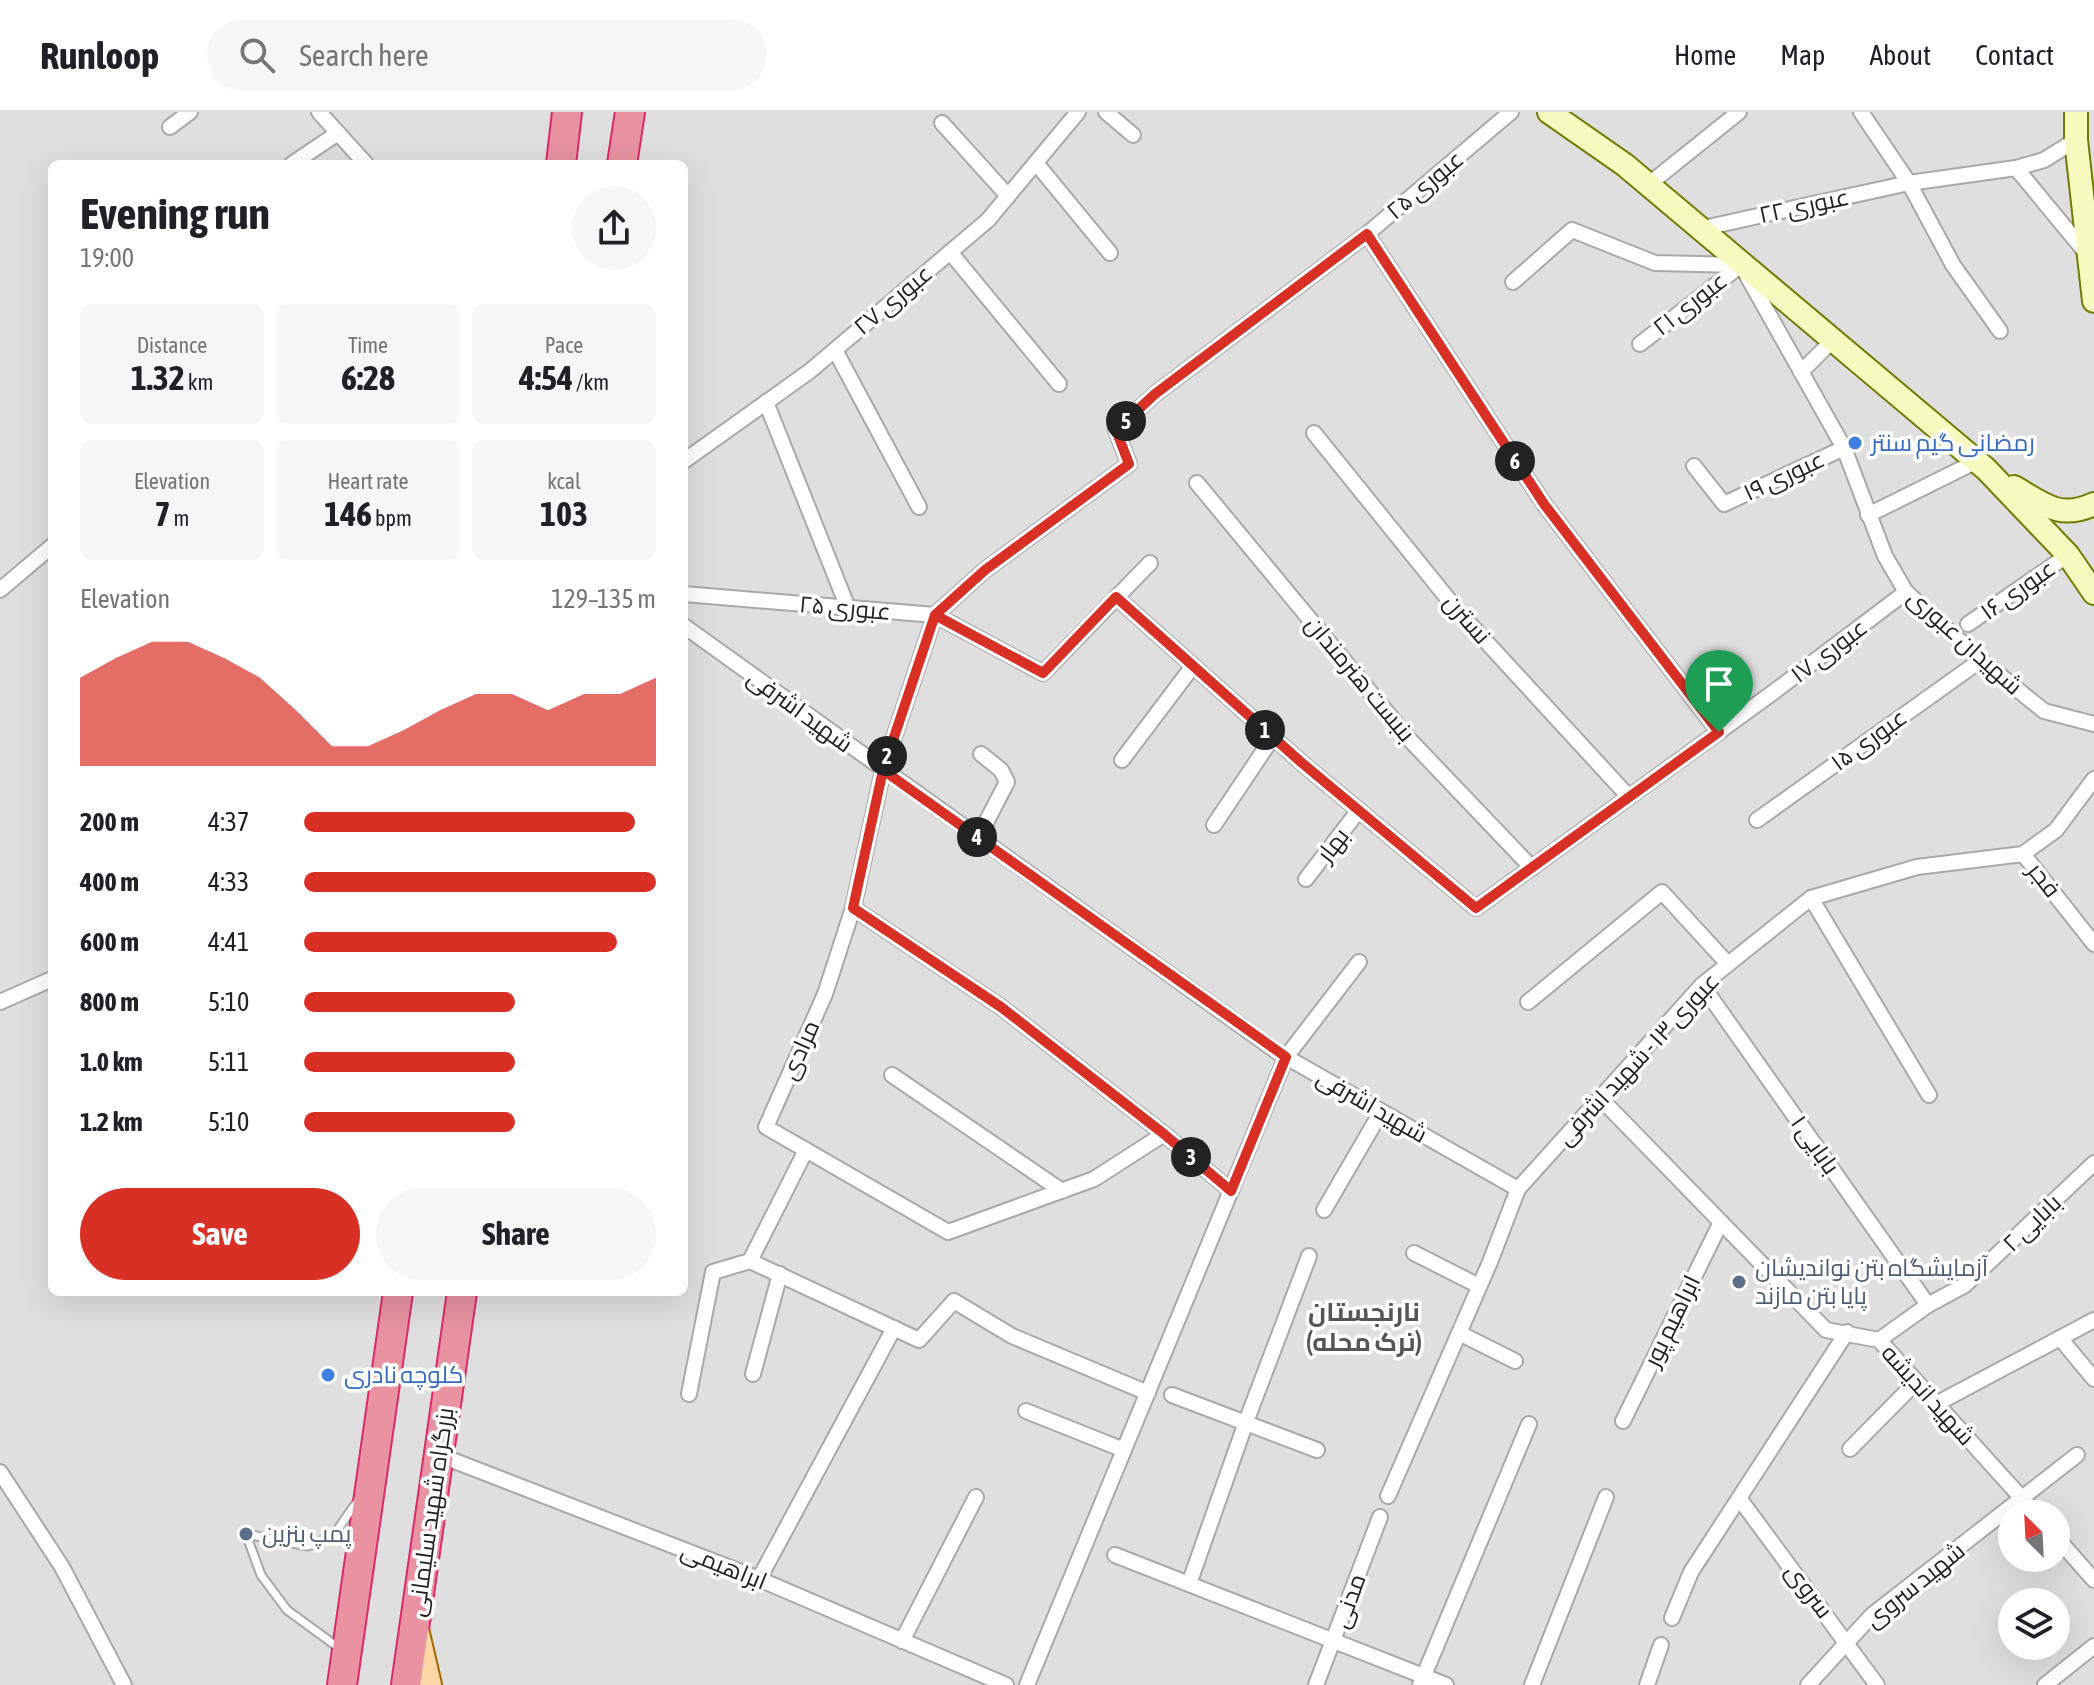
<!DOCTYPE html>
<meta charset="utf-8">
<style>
body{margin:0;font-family:"Asap Condensed",Cairo,sans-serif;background:#f6f6f6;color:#202124;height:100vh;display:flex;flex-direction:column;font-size:30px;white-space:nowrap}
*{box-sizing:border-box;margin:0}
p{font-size:26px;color:#757577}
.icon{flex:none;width:44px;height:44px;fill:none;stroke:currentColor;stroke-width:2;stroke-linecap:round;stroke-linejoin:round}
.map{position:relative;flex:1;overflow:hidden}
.drawer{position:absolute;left:48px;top:48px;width:640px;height:1136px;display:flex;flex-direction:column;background:#fff;border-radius:12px;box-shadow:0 8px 32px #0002}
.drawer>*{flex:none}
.needle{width:52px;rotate:336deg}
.controls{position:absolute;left:1998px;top:1388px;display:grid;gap:16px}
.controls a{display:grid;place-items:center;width:72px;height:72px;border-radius:50%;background:#fff;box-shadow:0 8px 32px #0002;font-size:40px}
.pin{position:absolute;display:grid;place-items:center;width:68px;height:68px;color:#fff;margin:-82px -34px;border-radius:50% 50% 50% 0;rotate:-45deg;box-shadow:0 0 8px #0007}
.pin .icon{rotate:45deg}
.km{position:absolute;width:40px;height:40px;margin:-20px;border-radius:50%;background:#222;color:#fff;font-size:22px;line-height:40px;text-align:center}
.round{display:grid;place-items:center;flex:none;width:84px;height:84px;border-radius:42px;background:#f6f6f6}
.headline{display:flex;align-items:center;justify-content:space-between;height:136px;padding:0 32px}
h1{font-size:44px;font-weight:700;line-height:60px}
.figures{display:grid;grid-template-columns:repeat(3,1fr);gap:12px;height:136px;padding:8px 32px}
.figures div{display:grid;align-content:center;border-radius:12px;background:#f6f6f6;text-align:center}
.figures b{font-size:34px;font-weight:700}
.figures small{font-size:22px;font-weight:400}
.figures p{font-size:22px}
.chart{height:224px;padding:16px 32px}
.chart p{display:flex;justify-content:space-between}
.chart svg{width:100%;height:144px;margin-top:8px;fill:#d93025;opacity:.7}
.button{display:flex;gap:16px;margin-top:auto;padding:16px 32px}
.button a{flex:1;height:92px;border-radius:48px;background:#d93025;color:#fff;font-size:32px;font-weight:700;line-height:92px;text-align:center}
.button a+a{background:#f6f6f6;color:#202124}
ul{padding:0 32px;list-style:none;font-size:26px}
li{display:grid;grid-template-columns:128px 96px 1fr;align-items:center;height:60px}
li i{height:20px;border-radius:10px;background:#d93025}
header{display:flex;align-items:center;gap:48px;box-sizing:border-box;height:112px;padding:0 40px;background:#fff;border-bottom:2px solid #e0e0e0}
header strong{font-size:38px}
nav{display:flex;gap:44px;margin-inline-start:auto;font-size:28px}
.search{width:560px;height:72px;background:#f6f6f6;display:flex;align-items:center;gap:20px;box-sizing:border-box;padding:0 28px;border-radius:44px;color:#757577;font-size:30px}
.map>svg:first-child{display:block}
.residential{fill:#e0dfdf;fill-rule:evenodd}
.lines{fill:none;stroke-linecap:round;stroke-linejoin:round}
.lane-casing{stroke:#a9a9a9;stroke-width:11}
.street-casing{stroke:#a9a9a9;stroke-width:18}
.secondary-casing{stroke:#707d05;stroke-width:26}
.primary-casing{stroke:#a06b00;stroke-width:28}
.highway-casing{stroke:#dc2a67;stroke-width:32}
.lane{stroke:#fff;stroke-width:7}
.street{stroke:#fff;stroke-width:14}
.secondary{stroke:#f7fabf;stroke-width:22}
.primary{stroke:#fcd6a4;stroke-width:24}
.highway{stroke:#e892a2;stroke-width:28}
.route-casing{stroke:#fff;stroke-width:16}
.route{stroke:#d93025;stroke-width:10}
.shop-dot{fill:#3f7fe0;stroke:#fff;stroke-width:3}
.service-dot{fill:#5c6f8a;stroke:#fff;stroke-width:3}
.labels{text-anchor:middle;stroke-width:7;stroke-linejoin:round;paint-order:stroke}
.street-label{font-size:24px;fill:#222;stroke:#fff}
.shop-label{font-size:24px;fill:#366cbe;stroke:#fff;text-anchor:start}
.service-label{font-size:24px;fill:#4e5e75;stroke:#fff;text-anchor:start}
.neighbourhood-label{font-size:26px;font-weight:bold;fill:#555;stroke:#fff}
</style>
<header>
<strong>Runloop</strong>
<div class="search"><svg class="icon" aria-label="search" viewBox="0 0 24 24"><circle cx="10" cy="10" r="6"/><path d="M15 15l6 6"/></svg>Search here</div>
<nav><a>Home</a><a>Map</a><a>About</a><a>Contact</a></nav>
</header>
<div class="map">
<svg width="2094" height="1573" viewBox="0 0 2094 1573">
<rect width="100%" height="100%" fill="#f2efe9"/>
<path class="residential" d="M0,0H2094V1573H0ZM52,52H684V1180H52ZM2012,1402H2056V1446H2012ZM2012,1490H2056V1534H2012Z"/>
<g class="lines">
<defs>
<path id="lane" d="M339,1536L287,1498L261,1463L246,1422L308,1434L333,1424L359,1387"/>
<g id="street">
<path d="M319,0L366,52"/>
<path d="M1106,0L1133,23"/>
<path d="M1861,0L1909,71L1953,153L2000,219"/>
<path d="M942,11L1008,84"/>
<path d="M170,15L190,0"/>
<path d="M1036,51L1110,141"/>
<path d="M292,52L338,21"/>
<path d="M2016,56L2087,142"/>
<path d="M1648,73L1739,0"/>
<path d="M1699,117L1909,71L2016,56L2044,48L2076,28"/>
<path d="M1367,122L1544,392L1719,620"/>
<path d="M950,140L1059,272"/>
<path d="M1745,160L1844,336L1885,444L1906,480L1981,548L2044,599L2094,612"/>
<path d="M1513,170L1572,118L1655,151L1741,153"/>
<path d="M1640,232L1741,153"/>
<path d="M835,238L919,395"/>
<path d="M1801,260L1833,228"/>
<path d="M766,290L848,496"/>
<path d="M1314,321L1457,498L1629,685"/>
<path d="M684,349L810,259L988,108L1078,0"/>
<path d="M1694,354L1724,392L1844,336"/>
<path d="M1197,371L1409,627L1532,756"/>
<path d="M1868,403L1977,349"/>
<path d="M1150,451L1043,561L935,503L883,658L853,796L825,882L766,1015L948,1120L1094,1067L1164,1022"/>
<path d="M0,478L52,434"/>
<path d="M684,482L935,503L985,458L1129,352L1116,318L1155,282L1367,122L1511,0"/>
<path d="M1116,485L1302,651L1476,796L1771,582L1906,480"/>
<path d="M1968,512L2068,443"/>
<path d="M684,514L1279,941L1518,1077"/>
<path d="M1122,648L1193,554"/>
<path d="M1757,708L1981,548"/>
<path d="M1214,713L1273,625"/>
<path d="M978,726L1007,670L1001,658L981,642"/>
<path d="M2023,742L2094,832"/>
<path d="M1306,767L1359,698"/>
<path d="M1811,786L1929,983"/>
<path d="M853,796L1001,895L1164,1022L1231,1079"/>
<path d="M1702,873L1928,1193"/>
<path d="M0,890L52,867"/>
<path d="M1528,890L1662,780L1728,852"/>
<path d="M892,963L1062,1079"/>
<path d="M1601,987L1826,1218L1879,1228L2036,1402"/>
<path d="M1324,1098L1381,1000"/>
<path d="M1414,1141L1479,1174"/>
<path d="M750,1149L806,1038"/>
<path d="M1459,1221L1515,1249"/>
<path d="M2060,1226L2094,1267"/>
<path d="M1879,1228L1928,1193L1965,1173L2094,1051"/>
<path d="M753,1262L780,1162"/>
<path d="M689,1282L713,1160L750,1149L919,1228L954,1189L1012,1224L1148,1281"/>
<path d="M1172,1283L1317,1338"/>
<path d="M1936,1292L2094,1208"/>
<path d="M1026,1299L1124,1338"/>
<path d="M1623,1309L1721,1110"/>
<path d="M1850,1337L1916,1270"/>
<path d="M439,1343L759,1467L1006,1573"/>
<path d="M0,1360L62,1455L124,1573"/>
<path d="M1388,1384L1490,1150L1518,1077L1702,873L1811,786L1917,755L2023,742L2056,718L2094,667"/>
<path d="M1739,1386L1877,1573"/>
<path d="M2056,1425L2094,1468"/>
<path d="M1115,1443L1446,1573"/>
<path d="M759,1467L894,1216"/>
<path d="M1189,1472L1246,1310L1309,1144"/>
<path d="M1672,1506L1691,1460L1847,1220"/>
<path d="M902,1529L976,1385"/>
<path d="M1027,1573L1286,945L1359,850"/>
<path d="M1316,1573L1380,1405"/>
<path d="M1420,1573L1529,1312"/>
<path d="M1532,1573L1606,1385"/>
<path d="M1647,1573L1661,1533"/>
<path d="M1808,1573L1872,1503L2077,1343"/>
<path d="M2045,1573L2094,1534"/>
</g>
<g id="secondary">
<path d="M1549,0L1625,53L1986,357L2068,443L2094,481"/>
<path d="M2076,0V28L2094,189"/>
<path d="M2014,375C2043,392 2060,408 2094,392"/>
</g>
<path id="primary" d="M416,1517L429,1573"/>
<g id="highway">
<path d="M561,52L567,0"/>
<path d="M622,52L630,0"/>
<path d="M342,1573L398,1180"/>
<path d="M406,1573L462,1180"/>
</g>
</defs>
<use href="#lane" class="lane-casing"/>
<use href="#street" class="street-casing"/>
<use href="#secondary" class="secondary-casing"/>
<use href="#primary" class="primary-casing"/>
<use href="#highway" class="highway-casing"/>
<use href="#lane" class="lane"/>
<use href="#street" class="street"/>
<use href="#secondary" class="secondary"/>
<use href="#primary" class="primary"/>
<use href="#highway" class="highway"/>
</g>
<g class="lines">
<defs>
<path id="route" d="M1719,620L1476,796L1302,651L1116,485L1043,561L935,503L883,658L853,796L1001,895L1164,1022L1231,1079L1286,945L883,658L935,503L985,458L1129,352L1116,318L1155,282L1367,122L1544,392L1719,620"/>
</defs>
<use href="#route" class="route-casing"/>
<use href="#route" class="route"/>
</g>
<g class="shop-dot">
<circle cx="1855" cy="331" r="8"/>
<circle cx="328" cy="1263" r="8"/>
</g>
<g class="service-dot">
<circle cx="1739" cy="1170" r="8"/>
<circle cx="246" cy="1422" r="8"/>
</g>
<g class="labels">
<g class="street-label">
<text transform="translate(1425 73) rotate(-40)" y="8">عبوری ۲۵</text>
<text transform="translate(1804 94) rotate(-12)" y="8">عبوری ۲۲</text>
<text transform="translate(893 188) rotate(-40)" y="8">عبوری ۲۷</text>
<text transform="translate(1690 192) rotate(-38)" y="8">عبوری ۲۱</text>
<text transform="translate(1784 364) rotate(-25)" y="8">عبوری ۱۹</text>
<text transform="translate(2018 478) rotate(-35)" y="8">عبوری ۱۶</text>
<text transform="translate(845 496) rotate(5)" y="8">عبوری ۲۵</text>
<text transform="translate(1467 507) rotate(49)" y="8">نسترن</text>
<text transform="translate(1965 530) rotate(42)" y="8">شهیدان عبوری</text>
<text transform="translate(1829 539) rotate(-37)" y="8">عبوری ۱۷</text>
<text transform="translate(1360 567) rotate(50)" y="8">بنبست هنرمندان</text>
<text transform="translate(800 599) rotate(36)" y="8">شهید اشرفی</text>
<text transform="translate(1869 628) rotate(-36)" y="8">عبوری ۱۵</text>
<text transform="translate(1333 733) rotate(-52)" y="8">بهار</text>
<text transform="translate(2044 768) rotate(52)" y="8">فجر</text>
<text transform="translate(800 938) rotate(-66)" y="8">مرادی</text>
<text transform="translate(1638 947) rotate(-47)" y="8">عبوری ۱۳ - شهید اشرفی</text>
<text transform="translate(1372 994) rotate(30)" y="8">شهید اشرفی</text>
<text transform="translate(1815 1033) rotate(55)" y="8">بابایی ۱</text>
<text transform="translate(2032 1111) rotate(-44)" y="8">بابایی ۲</text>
<text transform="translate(1672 1209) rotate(-64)" y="8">ابراهیم پور</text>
<text transform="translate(1928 1283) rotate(48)" y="8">شهید اندیشه</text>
<text transform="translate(431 1400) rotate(-82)" y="8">بزرگراه شهید سلیمانی</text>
<text transform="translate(724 1454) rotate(22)" y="8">ابراهیمی</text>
<text transform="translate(1915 1473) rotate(-39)" y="8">شهید سروی</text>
<text transform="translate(1809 1479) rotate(53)" y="8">سروی</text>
<text transform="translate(1349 1489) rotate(-70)" y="8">مدنی</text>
</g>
<g class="shop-label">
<text x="1871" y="339">رمضانی گیم سنتر</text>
<text x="344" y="1271">کلوچه نادری</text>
</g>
<g class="service-label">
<text x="1755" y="1164">آزمایشگاه بتن نواندیشان<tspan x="1755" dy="28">پایا بتن مازند</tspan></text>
<text x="262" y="1430">پمپ بنزین</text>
</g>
<g class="neighbourhood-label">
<text x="1364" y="1209">نارنجستان<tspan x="1364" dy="30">(ترک محله)</tspan></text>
</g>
</g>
</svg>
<div class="controls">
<a><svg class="needle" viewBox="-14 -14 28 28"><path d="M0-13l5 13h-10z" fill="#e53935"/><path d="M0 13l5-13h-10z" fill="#757577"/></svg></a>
<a><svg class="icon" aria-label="layers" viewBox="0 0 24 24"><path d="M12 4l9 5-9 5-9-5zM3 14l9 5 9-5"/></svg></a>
</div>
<div class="pin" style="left:1719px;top:620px;background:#1e9e55"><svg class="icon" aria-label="arrive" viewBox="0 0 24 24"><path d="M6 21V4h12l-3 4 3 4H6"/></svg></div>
<b class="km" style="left:1265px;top:618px">1</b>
<b class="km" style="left:887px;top:644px">2</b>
<b class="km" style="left:1191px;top:1045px">3</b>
<b class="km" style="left:977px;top:725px">4</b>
<b class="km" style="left:1126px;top:309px">5</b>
<b class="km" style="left:1515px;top:349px">6</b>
<section class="drawer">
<div class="headline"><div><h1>Evening run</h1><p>19:00</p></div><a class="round"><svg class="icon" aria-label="share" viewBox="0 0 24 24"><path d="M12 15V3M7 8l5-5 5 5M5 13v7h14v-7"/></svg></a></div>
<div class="figures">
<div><p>Distance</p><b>1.32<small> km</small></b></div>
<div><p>Time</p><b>6:28</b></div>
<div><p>Pace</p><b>4:54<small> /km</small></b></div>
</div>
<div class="figures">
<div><p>Elevation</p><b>7<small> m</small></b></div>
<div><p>Heart rate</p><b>146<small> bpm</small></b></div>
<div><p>kcal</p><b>103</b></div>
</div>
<div class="chart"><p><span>Elevation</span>129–135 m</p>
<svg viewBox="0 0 160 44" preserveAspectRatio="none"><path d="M0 44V17L10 11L20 6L30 6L40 11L50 17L60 27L70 38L80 38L90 33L100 27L110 22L120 22L130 27L140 22L150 22L160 17V44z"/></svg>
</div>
<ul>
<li><b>200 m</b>4:37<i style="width:94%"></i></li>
<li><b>400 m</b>4:33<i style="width:100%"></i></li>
<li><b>600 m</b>4:41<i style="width:89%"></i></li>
<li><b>800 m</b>5:10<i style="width:60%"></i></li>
<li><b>1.0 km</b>5:11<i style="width:60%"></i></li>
<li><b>1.2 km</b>5:10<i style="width:60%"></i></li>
</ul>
<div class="button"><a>Save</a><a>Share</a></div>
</section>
</div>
